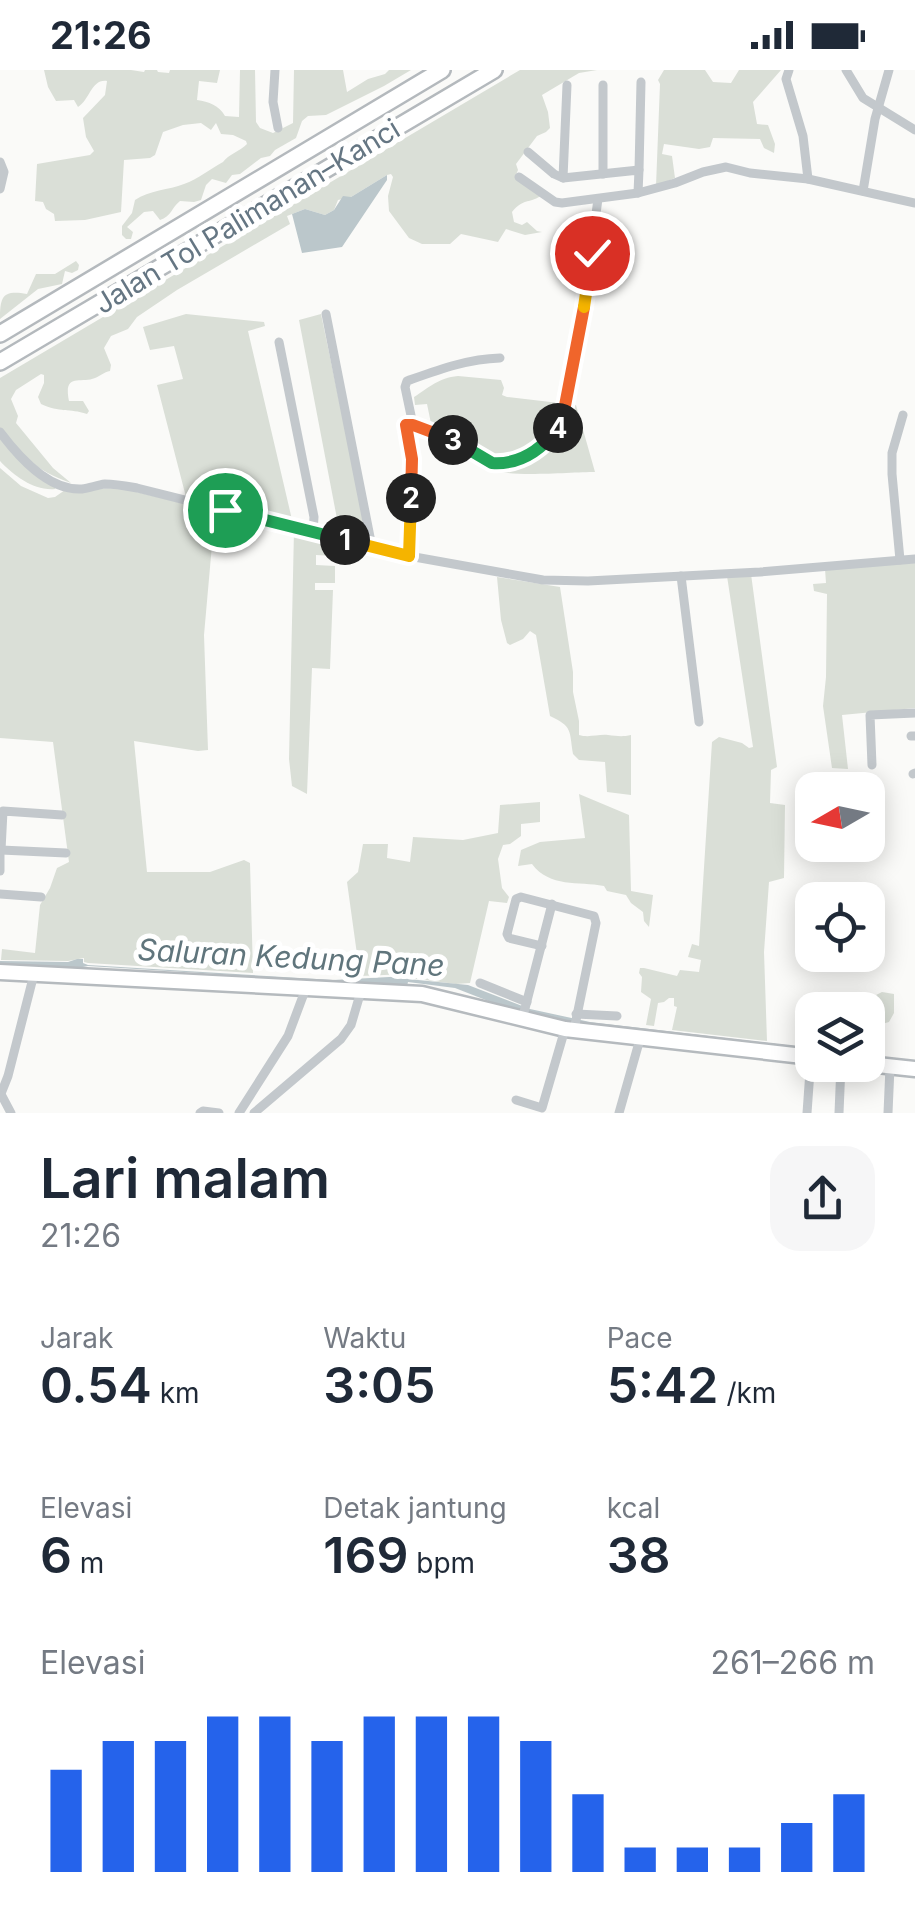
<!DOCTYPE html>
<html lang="id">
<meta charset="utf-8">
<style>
body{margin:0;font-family:Inter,sans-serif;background:#f6f6f7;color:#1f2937;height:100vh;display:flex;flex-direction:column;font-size:38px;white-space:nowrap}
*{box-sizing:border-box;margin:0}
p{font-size:32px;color:#747a83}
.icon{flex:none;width:55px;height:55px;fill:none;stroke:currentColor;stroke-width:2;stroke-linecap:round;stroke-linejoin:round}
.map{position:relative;height:1043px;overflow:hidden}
.details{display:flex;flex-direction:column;background:#fff;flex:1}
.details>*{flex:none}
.needle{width:65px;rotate:261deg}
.buttons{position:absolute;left:795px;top:702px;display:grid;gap:20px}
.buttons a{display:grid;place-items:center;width:90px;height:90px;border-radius:20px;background:#fff;box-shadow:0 5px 25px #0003;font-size:50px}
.pin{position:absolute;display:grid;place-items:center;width:85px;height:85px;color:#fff;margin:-42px;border:5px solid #fff;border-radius:50%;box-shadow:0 2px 10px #0007}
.km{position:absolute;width:50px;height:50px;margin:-25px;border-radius:50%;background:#222;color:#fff;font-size:28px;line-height:50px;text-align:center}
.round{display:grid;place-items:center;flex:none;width:105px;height:105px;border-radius:30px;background:#f6f6f7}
.headline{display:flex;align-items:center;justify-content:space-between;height:170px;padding:0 40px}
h1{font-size:55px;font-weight:600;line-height:75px}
.metrics{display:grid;grid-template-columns:repeat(3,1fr);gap:15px;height:170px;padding:10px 40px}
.metrics div{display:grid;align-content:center}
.metrics b{font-size:50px;font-weight:600}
.metrics small{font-size:28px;font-weight:400}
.metrics p{font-size:28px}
.chart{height:280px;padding:20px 40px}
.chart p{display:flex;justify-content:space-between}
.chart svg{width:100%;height:180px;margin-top:10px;stroke:#2563eb;stroke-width:6}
.status{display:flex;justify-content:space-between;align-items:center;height:70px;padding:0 50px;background:#fff;direction:ltr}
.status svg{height:28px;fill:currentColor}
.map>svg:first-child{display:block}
.green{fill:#dadfd7}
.water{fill:#bbc7cb}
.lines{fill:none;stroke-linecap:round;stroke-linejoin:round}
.primary-casing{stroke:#b5babe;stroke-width:19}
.highway-casing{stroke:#b4b9bd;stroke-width:20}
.street{stroke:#c3c8cc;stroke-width:9}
.primary{stroke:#fff;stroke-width:14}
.highway{stroke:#fff;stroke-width:15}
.split-1-casing{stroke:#fff;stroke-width:20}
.split-2-casing{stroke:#fff;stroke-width:20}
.split-3-casing{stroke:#fff;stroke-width:20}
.split-4-casing{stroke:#fff;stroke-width:20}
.split-5-casing{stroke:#fff;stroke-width:20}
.split-6-casing{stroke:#fff;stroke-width:20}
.split-1{stroke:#22a559;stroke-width:12}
.split-2{stroke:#f5b400;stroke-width:12}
.split-3{stroke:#f0652b;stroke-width:12}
.split-4{stroke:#22a559;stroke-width:12}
.split-5{stroke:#f0652b;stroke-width:12}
.split-6{stroke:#f5b400;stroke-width:12}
.labels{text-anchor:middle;stroke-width:10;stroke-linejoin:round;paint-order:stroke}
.street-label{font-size:28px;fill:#657683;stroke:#fff}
.water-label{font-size:30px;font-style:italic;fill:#60757c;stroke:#fff}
</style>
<div class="status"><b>21:26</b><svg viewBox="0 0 49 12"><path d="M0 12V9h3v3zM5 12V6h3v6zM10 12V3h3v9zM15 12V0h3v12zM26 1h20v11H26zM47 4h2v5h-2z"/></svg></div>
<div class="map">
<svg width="915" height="1043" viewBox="0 0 915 1043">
<rect width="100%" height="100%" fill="#fafaf8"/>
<g class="green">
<path d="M44,0H131L144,2L145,0H157L158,2L169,3L170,0H220L217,13L199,11L197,30C209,32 219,35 225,46L239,47L240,0H255L256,52L260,58L273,63L293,53L294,0H343L347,22L368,9L385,4L389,0H411L384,16L326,45L308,46L302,51L296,68L275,80L270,86L261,88L240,104L232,105L226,113L212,109L206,115L201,130L194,132L180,131C172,137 171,147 160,150L153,141L144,142L127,157L133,162L131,169H126L122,165V156L132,143L135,130C149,120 169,120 184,114C198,109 210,99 223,92C229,84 240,81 247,74L246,71L233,65L221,64L216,53L211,60L201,53L183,55L163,62L155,85L150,88L124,90L121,142L85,150L55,151L54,144L46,139L43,132L35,131L37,94L90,85L94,81L86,67L83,48L105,25L107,11C91,9 90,30 78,37L74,30L56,31L48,17Z"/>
<path d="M520,0H597L579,3L542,25L548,42L550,58L546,62L537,66L516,94L518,100L515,107L541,126C527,134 524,128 512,142L514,152L522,155L527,152L537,161L542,162L525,165L506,159L498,172L461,164L450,174H422L409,168L389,141L388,126L393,107L391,104L387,105L351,127L338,130L334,140L325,145L305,139L287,146L290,154L177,220L137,247L128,259L111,266L104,278L111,295L110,301C104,302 100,306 95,308C81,314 63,302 69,331H83L89,341L87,344C69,338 60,343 41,334L38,327L44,313V305L41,304L16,320L11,329L18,346L16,353L53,398L71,413C34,400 25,387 0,358V308Z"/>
<path d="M664,0H705L713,12L731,13L739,0H781L753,32L757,54L768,55L775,74L774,83L764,78L760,69L713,68L710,77L699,79L664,74L662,84L672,86L675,108L656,116L660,14L658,10Z"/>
<path d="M76,191L79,195L78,200L72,203L65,201L62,214L38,219L0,249C0,226 3,220 27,224L36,204H55Z"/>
<path d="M186,244L264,252L265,256L248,261L293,454L186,427L157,315L183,309L174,276L150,280L143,257Z"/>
<path d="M321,244L369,474L326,462L324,458L338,454L299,250Z"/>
<path d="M458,306L501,310L504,318L502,325L507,327L576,335L595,402C573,402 516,407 498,401C475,393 456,377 434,368L427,334L415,335L414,327C430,317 438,308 458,306Z"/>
<path d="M0,367L56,417L55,419C34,421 14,406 0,391Z"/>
<path d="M0,398L21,416L48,428L55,427L65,420L120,418L215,441L204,565L208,680L198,681L134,671L147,802H210L244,790L250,793L253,903L88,893L84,892V888L68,891L1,890L2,879L35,883L40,835L50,818L57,798L69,792L53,672L0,668Z"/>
<path d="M294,460L333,471L334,486L316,485V495L335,496V513H315V520H333L330,599L312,598L307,724L292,716L289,689Z"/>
<path d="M915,493V638L842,645L848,699L832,698L823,636L826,607L827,524L814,521L813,514L826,513L825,499Z"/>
<path d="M751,504L777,697L771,700L770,733L785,735L784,808L769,812L764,882L767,971L672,960L677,937L674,936V928H669L664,932L658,933L654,956L646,955L651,929L641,922L642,907L639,903L640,898H644L677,906L680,900L699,902L701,890L688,887L692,874L699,876L712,672L719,667L742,673L749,678L753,677L727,506Z"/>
<path d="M497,507L560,517L573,602V622L579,651V665C589,668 598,664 608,665C617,666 622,667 631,665V725L607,722L605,692L579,690L573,684C569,660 573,657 550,646L536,565L530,561L523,569L510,575L507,573L501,550Z"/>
<path d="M579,724L629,745L631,821L653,825L649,857L644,851L643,842L631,833L626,825L607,821L604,816C578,811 550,818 532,794L518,796L521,780L540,772L585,768Z"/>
<path d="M540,732V752L521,754V766L510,774L503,775L498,789L502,818L509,827L507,833L489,831L470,913L456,914L409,908L408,904L360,906L347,812L358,802L363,774H388L387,788L410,792L413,767L463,770L498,763L500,735Z"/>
<path d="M882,922L894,924V943L889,952L875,956L877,982L868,981V943L873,945L876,940L868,938L866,933L870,928Z"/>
</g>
<g class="water">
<path d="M387,105V110L342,177L302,183L292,144L305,139L325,145L334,140L343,126L351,127Z"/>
<path d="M77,889H83V893L88,895L333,910L408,906V909L468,915L530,939L590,952L812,978V984L589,959L514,941L455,918L408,912L407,916L88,896L83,897V901L68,898L0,897V891L68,892Z"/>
</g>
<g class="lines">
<defs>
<g id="primary">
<path d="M0,902L422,924L565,959L812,987"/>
<path d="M868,994L915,999"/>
</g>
<g id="highway">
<path d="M0,264L442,0"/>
<path d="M0,292L494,0"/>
</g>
</defs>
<use href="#primary" class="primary-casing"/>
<use href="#highway" class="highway-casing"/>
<g class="street">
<path d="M275,0L273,32L278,58"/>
<path d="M789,0L786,9L803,66L808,109"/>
<path d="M846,0L863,28L915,60"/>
<path d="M528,82L554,104L563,108L639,100L638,123"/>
<path d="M0,92L4,102L0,119"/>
<path d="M639,100L641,12"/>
<path d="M603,104V15"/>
<path d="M519,107L555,132L562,133L638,123L675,113L703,102L726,97L750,103L808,109L915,133"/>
<path d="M563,108L567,15"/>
<path d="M863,121L875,49L889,0"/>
<path d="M326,244L372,477"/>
<path d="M279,272L314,447L313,462"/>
<path d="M413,355L405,317L407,311C438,300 467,289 500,288"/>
<path d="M0,362C18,386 48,421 82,419C90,418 97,415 105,414C116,414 126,416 137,418L409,486L543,510L588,511L760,502L915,489"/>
<path d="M409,486L412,404L406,355H413C428,361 444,366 458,373C470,380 482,390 494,393C523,400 553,370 563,346L582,247L598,129"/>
<path d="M900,490L892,404V383L903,345"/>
<path d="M681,506L699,652"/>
<path d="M911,666H915"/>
<path d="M872,695L870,645L915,643"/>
<path d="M913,704L915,703"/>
<path d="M62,745L3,741L1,780L66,783"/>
<path d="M0,780V801"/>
<path d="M0,824L41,827"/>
<path d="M542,876L509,868L507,864L516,829L521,827L594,846L596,853L574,960"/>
<path d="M480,913L527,932"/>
<path d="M576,944L617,946"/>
<path d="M522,950L552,834"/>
<path d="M0,1026L8,1006L34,904"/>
<path d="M2,1026L11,1043"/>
<path d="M516,1030L542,1038L565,959"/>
<path d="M200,1043L203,1041L219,1043"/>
<path d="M239,1043L288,966L306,918"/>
<path d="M254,1043L341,969L351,955L361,921"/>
<path d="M619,1043L640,969"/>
<path d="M807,1043L811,987"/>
<path d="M839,1043L841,995"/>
<path d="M888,1043L890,997"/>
</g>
<use href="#primary" class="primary"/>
<use href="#highway" class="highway"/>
</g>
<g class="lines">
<defs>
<path id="split-1" d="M225,440L345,470"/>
<path id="split-2" d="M345,470L409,486L411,428"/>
<path id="split-3" d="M411,428L412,389L406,355H413L453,370"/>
<path id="split-4" d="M453,370L492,393C520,395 542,379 558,358"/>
<path id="split-5" d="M558,358L563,346L584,237"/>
<path id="split-6" d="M584,237L592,183"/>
</defs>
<use href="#split-1" class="split-1-casing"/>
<use href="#split-2" class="split-2-casing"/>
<use href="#split-3" class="split-3-casing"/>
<use href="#split-4" class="split-4-casing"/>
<use href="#split-5" class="split-5-casing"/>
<use href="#split-6" class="split-6-casing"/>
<use href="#split-1" class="split-1"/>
<use href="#split-2" class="split-2"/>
<use href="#split-3" class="split-3"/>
<use href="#split-4" class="split-4"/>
<use href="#split-5" class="split-5"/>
<use href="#split-6" class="split-6"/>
</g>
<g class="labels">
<g class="street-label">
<text transform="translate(247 146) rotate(-31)" y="10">Jalan Tol Palimanan–Kanci</text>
</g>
<g class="water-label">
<text transform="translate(291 888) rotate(3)" y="10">Saluran Kedung Pane</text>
</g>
</g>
</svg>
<div class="buttons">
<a><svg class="needle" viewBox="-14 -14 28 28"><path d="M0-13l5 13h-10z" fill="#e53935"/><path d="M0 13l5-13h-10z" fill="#747a83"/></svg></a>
<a><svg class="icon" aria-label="locate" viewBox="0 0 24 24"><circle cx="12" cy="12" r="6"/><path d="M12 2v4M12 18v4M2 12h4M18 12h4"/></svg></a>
<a><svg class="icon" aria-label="layers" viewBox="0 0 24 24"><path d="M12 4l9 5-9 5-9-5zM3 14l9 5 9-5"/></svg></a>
</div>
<div class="pin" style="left:225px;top:440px;background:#1e9e55"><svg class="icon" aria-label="arrive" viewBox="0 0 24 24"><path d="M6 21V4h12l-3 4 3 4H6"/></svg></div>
<div class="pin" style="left:592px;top:183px;background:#d93025"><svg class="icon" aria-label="check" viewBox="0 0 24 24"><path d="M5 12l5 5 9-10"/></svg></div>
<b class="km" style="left:345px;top:470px">1</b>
<b class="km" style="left:411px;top:428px">2</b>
<b class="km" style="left:453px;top:370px">3</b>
<b class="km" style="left:558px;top:358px">4</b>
</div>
<section class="details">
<div class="headline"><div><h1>Lari malam</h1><p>21:26</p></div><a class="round"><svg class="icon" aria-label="share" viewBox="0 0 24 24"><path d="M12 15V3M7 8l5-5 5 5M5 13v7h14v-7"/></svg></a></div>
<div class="metrics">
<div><p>Jarak</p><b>0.54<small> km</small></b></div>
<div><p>Waktu</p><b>3:05</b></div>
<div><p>Pace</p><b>5:42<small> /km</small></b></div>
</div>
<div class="metrics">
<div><p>Elevasi</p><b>6<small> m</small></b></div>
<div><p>Detak jantung</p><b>169<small> bpm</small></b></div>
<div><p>kcal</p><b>38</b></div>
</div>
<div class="chart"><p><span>Elevasi</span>261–266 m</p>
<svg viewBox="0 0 160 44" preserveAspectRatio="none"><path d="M5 44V19M15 44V12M25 44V12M35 44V6M45 44V6M55 44V12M65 44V6M75 44V6M85 44V6M95 44V12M105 44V25M115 44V38M125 44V38M135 44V38M145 44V32M155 44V25"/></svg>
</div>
</section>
